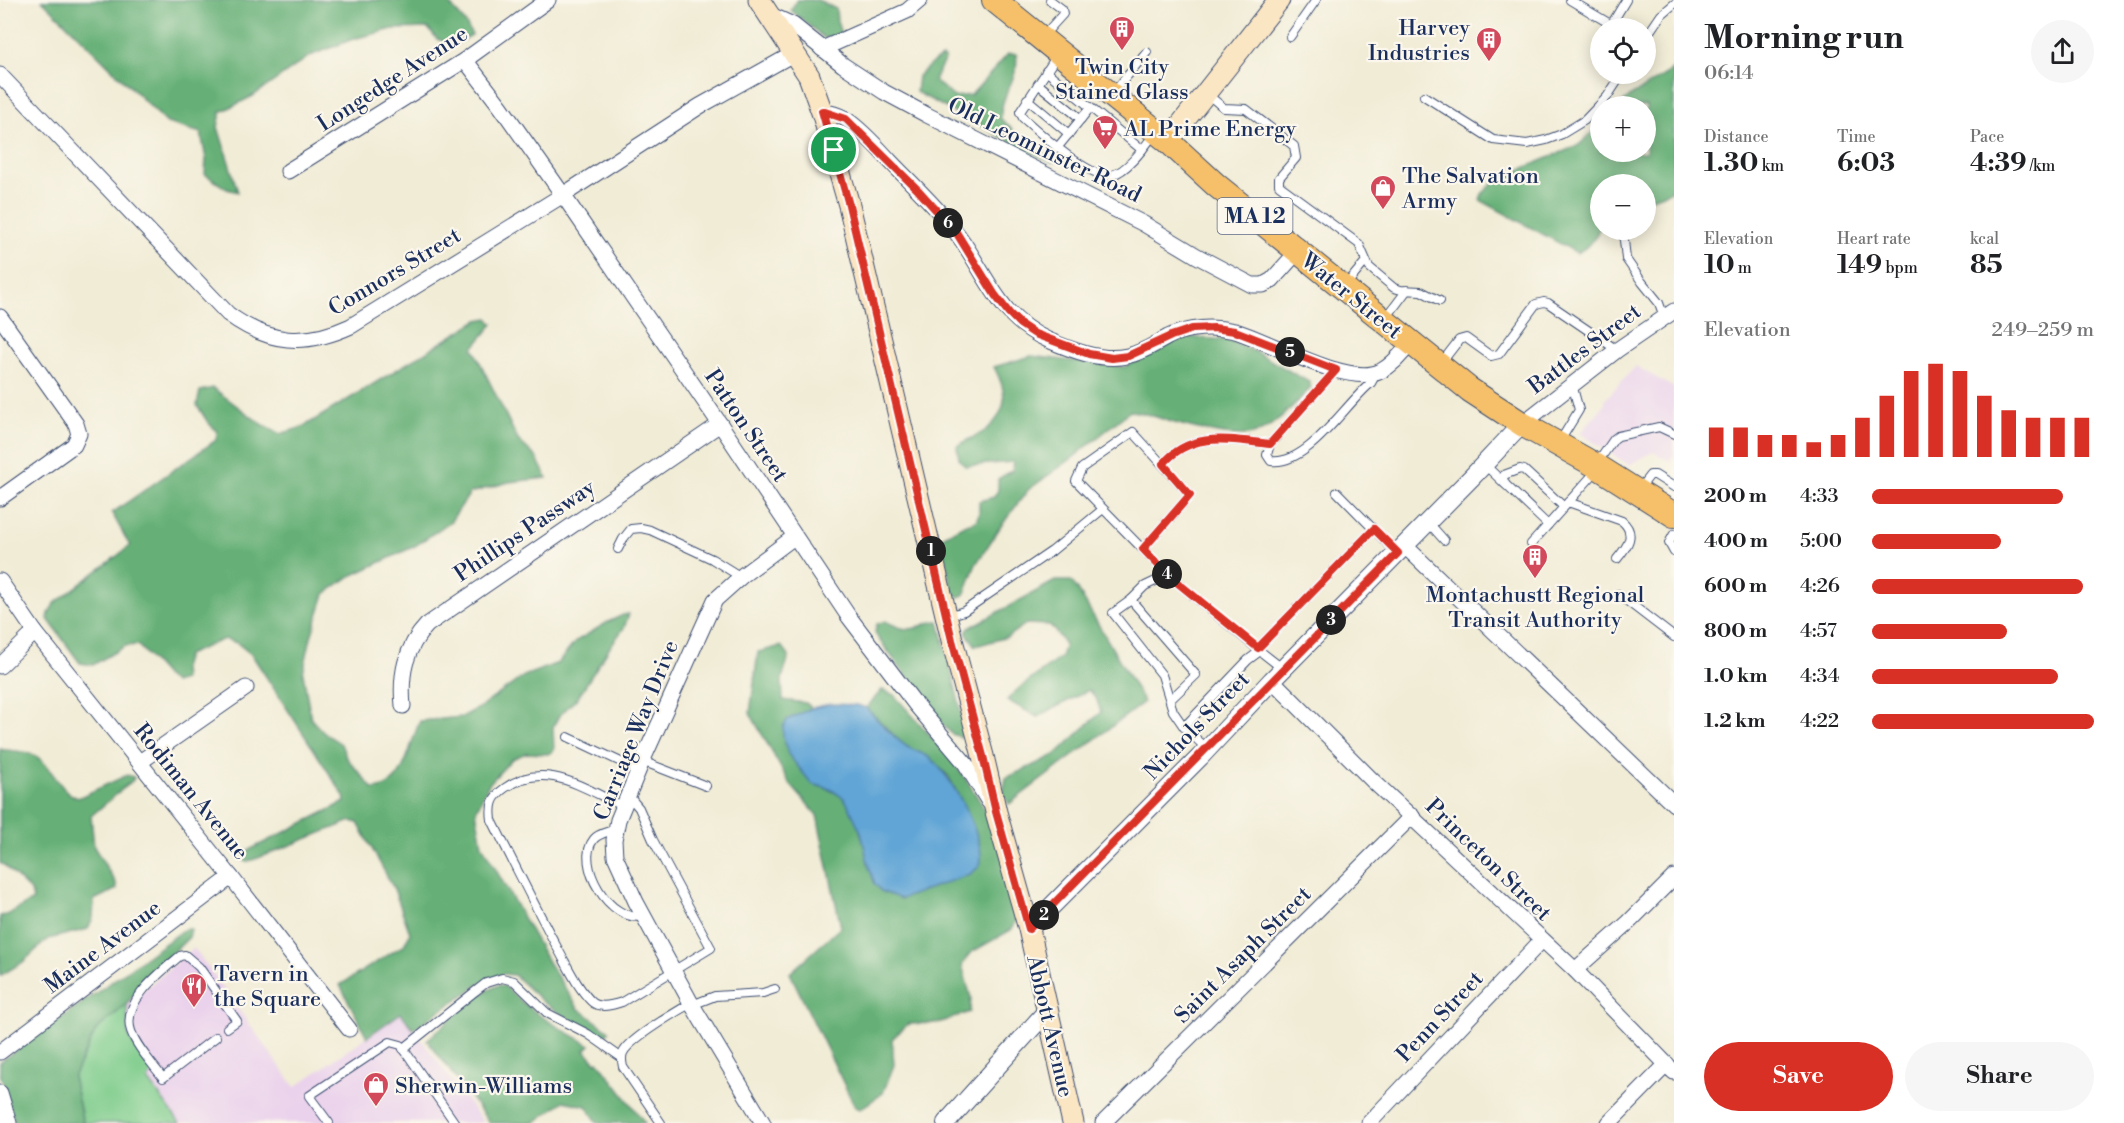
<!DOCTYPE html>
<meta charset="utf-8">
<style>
body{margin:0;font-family:"Libre Bodoni",serif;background:#f6f6f6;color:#202124;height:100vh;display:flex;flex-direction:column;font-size:22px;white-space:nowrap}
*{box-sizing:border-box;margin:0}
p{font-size:20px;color:#757577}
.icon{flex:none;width:33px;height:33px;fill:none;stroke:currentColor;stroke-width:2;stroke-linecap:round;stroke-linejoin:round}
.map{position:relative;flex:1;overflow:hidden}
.side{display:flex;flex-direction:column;background:#fff;width:450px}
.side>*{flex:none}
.controls{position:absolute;left:1590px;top:18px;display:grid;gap:12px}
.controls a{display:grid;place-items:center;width:66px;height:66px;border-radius:50%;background:#fff;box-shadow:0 3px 15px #0003;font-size:30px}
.pin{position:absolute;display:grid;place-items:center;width:51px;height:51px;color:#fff;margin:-26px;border:3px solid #fff;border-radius:50%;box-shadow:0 2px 6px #0007}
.km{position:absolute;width:30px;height:30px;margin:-15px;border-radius:50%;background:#222;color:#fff;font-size:16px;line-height:30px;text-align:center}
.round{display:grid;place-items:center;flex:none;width:63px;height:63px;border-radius:32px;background:#f6f6f6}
.head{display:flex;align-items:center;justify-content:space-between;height:102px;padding:0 30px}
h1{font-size:33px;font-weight:800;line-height:45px}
.stats{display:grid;grid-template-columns:repeat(3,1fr);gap:9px;height:102px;padding:6px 30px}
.stats div{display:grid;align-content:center}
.stats b{font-size:26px;font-weight:800}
.stats small{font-size:16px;font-weight:400}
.stats p{font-size:16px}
.chart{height:168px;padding:12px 30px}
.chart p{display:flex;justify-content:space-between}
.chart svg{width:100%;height:108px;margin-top:6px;stroke:#d93025;stroke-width:6}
.cta{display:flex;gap:12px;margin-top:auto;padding:12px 30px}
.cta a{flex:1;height:69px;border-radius:36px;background:#d93025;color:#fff;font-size:24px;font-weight:800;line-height:69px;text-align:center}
.cta a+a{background:#f6f6f6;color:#202124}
ul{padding:0 30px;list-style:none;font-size:20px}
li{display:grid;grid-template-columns:96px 72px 1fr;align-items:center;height:45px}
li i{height:15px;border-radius:8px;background:#d93025}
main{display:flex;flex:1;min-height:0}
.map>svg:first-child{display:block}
.built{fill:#ead1ec}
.green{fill:#7ecc8b;stroke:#4c7e74;stroke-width:1.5}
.forest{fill:#66b077;stroke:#40706a;stroke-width:1.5}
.water{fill:#61a5d6;stroke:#3e6a9a;stroke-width:1.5}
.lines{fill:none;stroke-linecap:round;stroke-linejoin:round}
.service-casing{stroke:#3b4b70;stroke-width:10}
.minor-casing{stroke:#3b4b70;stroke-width:17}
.tertiary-casing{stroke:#3b4b70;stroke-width:20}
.secondary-casing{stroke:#3b4b70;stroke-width:23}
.trunk-casing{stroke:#3b4b70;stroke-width:26}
.service{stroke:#fff;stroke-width:8}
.minor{stroke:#fff;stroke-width:15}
.tertiary{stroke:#fff;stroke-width:18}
.secondary{stroke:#fbe6c4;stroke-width:21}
.trunk{stroke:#f6c06b;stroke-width:24}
.route-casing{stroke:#fff;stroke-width:12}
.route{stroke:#d93025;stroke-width:8}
.labels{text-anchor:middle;stroke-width:4.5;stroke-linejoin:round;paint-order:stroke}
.shield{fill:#fbf7ec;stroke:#5e6b89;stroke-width:1.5}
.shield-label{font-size:21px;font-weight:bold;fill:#1b2f5e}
.poi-label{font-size:22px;fill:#1b2f5e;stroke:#fbf7ec;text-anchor:start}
.street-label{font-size:22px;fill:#1b2f5e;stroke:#fbf7ec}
</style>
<main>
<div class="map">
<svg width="1674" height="1123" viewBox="0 0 1674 1123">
<rect width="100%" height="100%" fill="#fbf7ec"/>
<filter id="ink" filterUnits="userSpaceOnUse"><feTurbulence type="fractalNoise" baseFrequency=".0167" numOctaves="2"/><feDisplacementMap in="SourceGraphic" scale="12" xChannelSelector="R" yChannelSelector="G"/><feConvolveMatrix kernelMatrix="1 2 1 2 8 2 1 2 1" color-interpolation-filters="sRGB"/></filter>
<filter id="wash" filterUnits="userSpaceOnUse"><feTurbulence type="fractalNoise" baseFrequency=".008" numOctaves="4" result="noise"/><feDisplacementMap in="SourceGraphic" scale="24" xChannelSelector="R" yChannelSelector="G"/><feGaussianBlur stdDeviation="1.35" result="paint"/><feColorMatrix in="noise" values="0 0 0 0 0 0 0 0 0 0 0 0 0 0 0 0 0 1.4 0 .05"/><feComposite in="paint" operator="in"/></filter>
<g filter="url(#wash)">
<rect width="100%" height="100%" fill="#f1ecd6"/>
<g class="built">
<path d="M1636,366L1674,388V454L1670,461L1653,452L1629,465L1580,433L1606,403L1604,401Z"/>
<path d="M194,948L295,1087L401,1013L484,1123H83L96,1030Z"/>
</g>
<path class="green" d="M127,1004L128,1034L133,1044L152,1069V1073L148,1080L180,1123H83L73,1077L96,1030Z"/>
<g class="forest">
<path d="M42,0H446L465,22L472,35L454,45L437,39L428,28L393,29L353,39L310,56L253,96L221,112L218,127L238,192L227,189L205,174L206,159L201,133L167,123Z"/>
<path d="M797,0H818L836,9L837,21L841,34L838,37L824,38L791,10Z"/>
<path d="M1008,54H1016C1021,76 999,96 1001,119L1016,133L1056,159V162L1051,163L916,92L918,76L932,63L942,57L945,59L934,80L954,97L971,95Z"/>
<path d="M1674,69V190L1646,200V184H1600C1600,215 1608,236 1577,253L1480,200L1482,194L1498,179L1579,145L1600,125V152H1646V106H1619L1632,95Z"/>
<path d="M488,318L493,324L473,348L518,440L536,457L547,478L509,482L470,493L451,521L415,546L349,577L325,594L311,637L303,673L311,719L323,732L341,744L346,757L373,789C407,787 408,745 420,721L462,717L482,706L524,676L558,663L576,641L608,622L623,615L629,614L624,628L609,648L578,697L559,716L553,727L554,750L548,754L526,753L512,759L489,784L476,811L482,845L550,965L578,1008L609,1031L606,1036L598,1035L559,1013L543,1002L514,975L503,974L486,980L413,1029L401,1013L367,1037L340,985L404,945L410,933L394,889L358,823L351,821L258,858L246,862L243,859V853L345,802L344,796L252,655L237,643L224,639L187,655L183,668L184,680L174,683L166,677L138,645L125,646L93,665L80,663L48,619L49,613L54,604L130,546L112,513L216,440L217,432L207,421L197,405L200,391L213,388L260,423L280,434L303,427L478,320Z"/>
<path d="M1187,337L1229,340L1256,352L1309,382L1311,388C1296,402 1273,429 1253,434C1236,439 1193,428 1175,423C1160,419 1146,412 1130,411L1074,457L1028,490L1001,526L976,564L964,595L959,597L952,592L941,538L964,525L976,521L979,514V501L994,497L998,490V479L1013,470V462L965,466L959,459L957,446C966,440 978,436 986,430C1010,410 1007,391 994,367L1031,356L1124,367L1167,344Z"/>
<path d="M1055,581H1071L1078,590L1144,702L1009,804L1003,792L1006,778L1055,755L1101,712L1096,698L1089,690L1037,717L1007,700L1018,689L1061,657L1065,644L1050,625L1026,624L1007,637L976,646L966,633L969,628Z"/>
<path d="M885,621C895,626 904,631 915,628C924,626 928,621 939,621L964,723L965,731L961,737L952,734L942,724L878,638L875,632L877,624Z"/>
<path d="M781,646L789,656L782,679L783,700L806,703L812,708L787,720L812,784C823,787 833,790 842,797C860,812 867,862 875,884L979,843L970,818L949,777L930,758L905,746L866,708L882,690L894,695C924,729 958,763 981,803C1000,837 1008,880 1019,917L1011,930L970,953L962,965L971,998L970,1012L938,1023L908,1024L892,1039L894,1065L883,1093L860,1109L855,1107L790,973L841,927L817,815L790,784L750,713L758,652Z"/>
<path d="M0,749C13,752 31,750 41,760C55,773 60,791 78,798L127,775L134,777L133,780L91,816L94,847L116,883L117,889L94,900L93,918L88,929L48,939L23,962L0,976V916L7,915L33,900L31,891L4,865L0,863Z"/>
<path d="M185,929H191L189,937L143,982L127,1004L96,1030L73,1077L83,1123H15L0,1073V1062Z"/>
<path d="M498,985L505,986C529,1012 560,1028 590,1045L585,1050L596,1062L598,1061L645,1123H598L586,1106L564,1101L534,1123H490L427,1040L477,996Z"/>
</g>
<path class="water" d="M830,704L857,705L866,708C879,721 892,736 906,746C914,751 924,753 931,759C951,776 983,834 981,861C981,867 975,870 970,874L901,899L881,891L875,884L869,867L861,832L845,799L830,789L812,784L788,754L783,736V727L787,720L812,708Z"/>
</g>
<g filter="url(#ink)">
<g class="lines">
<defs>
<g id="service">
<path d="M1570,0L1617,28"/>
<path d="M1611,25L1626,0"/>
<path d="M1043,36L1063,14L1062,9L1050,0"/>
<path d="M1290,37L1316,0"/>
<path d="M1646,37L1661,15L1674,4"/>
<path d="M1058,54L1020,112L1023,118C1039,132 1091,181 1112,175C1128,171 1145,146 1155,133"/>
<path d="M1046,71L1142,150"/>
<path d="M1038,84L1081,119"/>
<path d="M1114,92L1147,52"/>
<path d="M1207,94L1224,108L1246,109L1294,146L1296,158L1279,178V185L1359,244L1369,267L1394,288L1401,290L1421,291L1440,301"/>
<path d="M1424,96L1493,140L1527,144L1546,140L1562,134L1585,120L1607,97L1622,74"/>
<path d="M1027,99L1069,134"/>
<path d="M1057,148L1090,108"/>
<path d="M1624,240L1626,259L1642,282L1659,303L1664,317"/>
<path d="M1346,285L1366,261"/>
<path d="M1386,318L1407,290"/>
<path d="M1442,362L1459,340L1466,338L1491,356L1499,354L1536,304L1544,302L1548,303L1617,350"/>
<path d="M1336,370L1270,444L1267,455L1271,461C1308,466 1345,404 1371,383L1376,374"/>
<path d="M1560,441L1579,410L1572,384"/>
<path d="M1598,462L1614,439L1618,436L1659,427L1674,434"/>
<path d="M1163,464C1192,430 1230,440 1270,444"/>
<path d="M1484,464L1548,525"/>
<path d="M1505,484L1503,478L1504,475L1520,469L1524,470L1564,507"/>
<path d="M1640,488L1650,475H1655L1674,487"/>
<path d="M1337,492L1396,552"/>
<path d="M1568,502L1622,521C1637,534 1627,547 1617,559"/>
<path d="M1428,522L1444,540"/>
<path d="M1674,534L1669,543L1674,552"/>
<path d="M1531,544L1598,469"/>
<path d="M618,549L623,539L631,529L641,528L650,530L712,559L741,577"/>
<path d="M1143,549L1190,495L1133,432L1082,468L1076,481L1168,575L1260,651"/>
<path d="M1618,594L1674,637"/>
<path d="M1131,600L1145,586L1168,575"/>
<path d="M948,616L964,611L1052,551L1103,509"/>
<path d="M1258,648L1374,529"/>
<path d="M1170,700L1196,675L1131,600L1113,613L1162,675L1173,711L1184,727L1207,749"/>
<path d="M1184,727L1248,660L1260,651L1283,669"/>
<path d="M568,737L638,770"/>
<path d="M642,761L706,786"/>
<path d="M623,806C584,789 545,759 505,788C492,797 490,805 492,820C514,864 536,908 559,951C568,967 578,989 592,1002C600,1009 613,1005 622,1002L711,948L653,840L639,808L628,795"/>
<path d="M616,829C609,832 599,833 594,839C574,863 610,924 643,916"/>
<path d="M692,1005L715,996L763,993L775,989"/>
<path d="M216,1037L163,1078C152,1063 137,1048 131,1031C121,1002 161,972 180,956L185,955L199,967L237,1021L227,1028"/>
<path d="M403,1049L473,993L486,983L502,978L514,981L547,1013L588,1034L622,1058"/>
<path d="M329,1123L309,1096L390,1042L401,1045L455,1123"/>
<path d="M661,1123L623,1067C622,1062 621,1058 623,1053C630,1038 675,1013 691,1003"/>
</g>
<g id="minor">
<path d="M771,15L793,25L843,65L884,92L927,115L1144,224L1197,256L1252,285H1263L1272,280L1298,251"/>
<path d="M822,49L907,11L920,0"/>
<path d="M465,60L501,107L563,195L720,424L849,617L916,705L965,763L989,802"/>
<path d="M0,75L228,314C269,344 305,347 351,326L563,195L700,106L793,54"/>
<path d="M822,111C830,113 841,115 847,120C863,131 877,147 890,161C915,187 943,213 963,242C990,282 1001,319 1048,340C1071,350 1102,362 1127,356C1142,353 1155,344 1168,337C1188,327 1213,326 1235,331C1270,341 1349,388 1381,371C1393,365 1402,353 1411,343"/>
<path d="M288,171L465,60L548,0"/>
<path d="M0,317L76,424L79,434L74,445L0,498"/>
<path d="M1522,424L1617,350L1674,311"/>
<path d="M1404,545L1674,804"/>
<path d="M0,581L35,632L231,877L349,1029"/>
<path d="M0,666L35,632"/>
<path d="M1272,680L1372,780L1575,970L1674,1072"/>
<path d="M403,706C400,675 405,648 427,625L720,424"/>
<path d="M140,762L246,688"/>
<path d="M1575,970L1629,922L1674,877"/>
<path d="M0,1052L231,877"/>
<path d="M0,1093L9,1123"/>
<path d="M763,1123L691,1003L636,902L615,856L614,840L618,820L641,764L715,600L743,575L794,537"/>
<path d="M1103,1123L1412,816"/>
<path d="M1369,1123L1542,940"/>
<path d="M1609,1123L1667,1064"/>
</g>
<g id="tertiary">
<path d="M1029,929L1200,757L1272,680L1472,477L1522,424"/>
<path d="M946,1123L1047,1011"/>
</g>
<g id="secondary">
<path d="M759,0L809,76L823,115L849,205L952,640L983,756L996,812L1029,929L1073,1123"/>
<path d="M1168,141L1279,0"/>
</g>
<path id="trunk" d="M994,0L1168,141L1216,185L1470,390L1522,424L1595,465L1674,515"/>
</defs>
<use href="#service" class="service-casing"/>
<use href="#minor" class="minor-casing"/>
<use href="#tertiary" class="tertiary-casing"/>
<use href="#secondary" class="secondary-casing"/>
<use href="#trunk" class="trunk-casing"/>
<use href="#service" class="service"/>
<use href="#minor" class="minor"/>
<use href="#tertiary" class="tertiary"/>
<use href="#secondary" class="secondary"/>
<use href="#trunk" class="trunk"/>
</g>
</g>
<g class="lines" filter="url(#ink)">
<defs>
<path id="route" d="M822,111L846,119L918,190L956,232L995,295L1009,313L1020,324L1035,334L1089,354L1112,358L1128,356L1171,336L1192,329L1214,328L1235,331L1336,370L1270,444C1230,440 1192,430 1163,464L1190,495L1143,549L1168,575L1258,648L1374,529L1398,553L1029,929L996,812L983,756L952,640L849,205Z"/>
</defs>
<use href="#route" class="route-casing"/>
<use href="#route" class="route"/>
</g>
<defs>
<symbol id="building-pin" viewBox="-11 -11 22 30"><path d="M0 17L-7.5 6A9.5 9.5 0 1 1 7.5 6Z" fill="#d1495b" stroke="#fbf7ec"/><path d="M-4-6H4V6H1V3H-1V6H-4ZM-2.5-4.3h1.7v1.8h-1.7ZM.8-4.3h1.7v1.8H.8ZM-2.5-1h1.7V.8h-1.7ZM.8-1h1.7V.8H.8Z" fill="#fff"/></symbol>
<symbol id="supermarket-pin" viewBox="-11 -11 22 30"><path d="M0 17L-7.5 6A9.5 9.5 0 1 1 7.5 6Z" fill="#d1495b" stroke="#fbf7ec"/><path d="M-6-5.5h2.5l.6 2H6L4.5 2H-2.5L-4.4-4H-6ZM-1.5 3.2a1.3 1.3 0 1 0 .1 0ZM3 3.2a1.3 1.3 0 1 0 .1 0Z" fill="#fff"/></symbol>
<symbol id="shop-pin" viewBox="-11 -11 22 30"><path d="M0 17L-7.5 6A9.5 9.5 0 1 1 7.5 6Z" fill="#d1495b" stroke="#fbf7ec"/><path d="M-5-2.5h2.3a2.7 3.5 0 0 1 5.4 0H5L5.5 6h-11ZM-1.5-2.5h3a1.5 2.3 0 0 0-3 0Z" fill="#fff"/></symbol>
<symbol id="restaurant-pin" viewBox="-11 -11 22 30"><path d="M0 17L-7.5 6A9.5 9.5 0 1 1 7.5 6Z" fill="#d1495b" stroke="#fbf7ec"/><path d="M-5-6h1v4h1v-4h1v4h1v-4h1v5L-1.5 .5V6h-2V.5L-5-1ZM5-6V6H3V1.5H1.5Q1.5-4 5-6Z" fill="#fff"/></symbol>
</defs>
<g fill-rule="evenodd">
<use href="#building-pin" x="1107" y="14" width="30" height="40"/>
<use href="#building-pin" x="1474" y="25" width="30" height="40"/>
<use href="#supermarket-pin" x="1090" y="113" width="30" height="40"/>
<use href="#shop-pin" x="1368" y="173" width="30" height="40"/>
<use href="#building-pin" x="1520" y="542" width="30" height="40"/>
<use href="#restaurant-pin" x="179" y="971" width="30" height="40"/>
<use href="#shop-pin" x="361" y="1070" width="30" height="40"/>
</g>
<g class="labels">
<rect class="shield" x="1217.5" y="198" width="75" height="36" rx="4.5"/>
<g class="shield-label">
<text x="1255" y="223">MA 12</text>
</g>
<g class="poi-label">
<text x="1470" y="35" text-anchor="end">Harvey<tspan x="1470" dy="25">Industries</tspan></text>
<text x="1122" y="74" text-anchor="middle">Twin City<tspan x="1122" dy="25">Stained Glass</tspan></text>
<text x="1124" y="136">AL Prime Energy</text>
<text x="1402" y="183">The Salvation<tspan x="1402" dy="25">Army</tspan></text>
<text x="1535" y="602" text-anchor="middle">Montachustt Regional<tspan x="1535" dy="25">Transit Authority</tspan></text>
<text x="214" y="981">Tavern in<tspan x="214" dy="25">the Square</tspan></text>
<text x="395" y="1093">Sherwin-Williams</text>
</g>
<g class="street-label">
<text transform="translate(392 78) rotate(-33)" y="8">Longedge Avenue</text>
<text transform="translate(1045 149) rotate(26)" y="8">Old Leominster Road</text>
<text transform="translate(394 271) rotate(-31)" y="8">Connors Street</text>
<text transform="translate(1352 295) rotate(39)" y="8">Water Street</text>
<text transform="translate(1584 348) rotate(-37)" y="8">Battles Street</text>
<text transform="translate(747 425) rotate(56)" y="8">Patton Street</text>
<text transform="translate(524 530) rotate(-34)" y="8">Phillips Passway</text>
<text transform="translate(1196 725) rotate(-46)" y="8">Nichols Street</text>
<text transform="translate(635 730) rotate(-68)" y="8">Carriage Way Drive</text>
<text transform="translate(192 791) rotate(51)" y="8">Rodiman Avenue</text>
<text transform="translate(1489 859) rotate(44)" y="8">Princeton Street</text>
<text transform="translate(102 946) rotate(-37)" y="8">Maine Avenue</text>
<text transform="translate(1242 954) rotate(-45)" y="8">Saint Asaph Street</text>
<text transform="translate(1439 1016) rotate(-47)" y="8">Penn Street</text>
<text transform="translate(1051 1026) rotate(77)" y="8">Abbott Avenue</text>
</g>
</g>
</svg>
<div class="controls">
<a><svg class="icon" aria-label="locate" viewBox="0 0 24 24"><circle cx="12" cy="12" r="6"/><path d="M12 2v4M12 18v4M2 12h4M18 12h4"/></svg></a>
<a>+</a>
<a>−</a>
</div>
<div class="pin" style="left:834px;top:150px;background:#1e9e55"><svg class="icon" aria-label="arrive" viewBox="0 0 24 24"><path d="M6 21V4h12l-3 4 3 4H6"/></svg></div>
<b class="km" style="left:931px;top:551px">1</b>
<b class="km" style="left:1044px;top:915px">2</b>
<b class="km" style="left:1331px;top:620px">3</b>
<b class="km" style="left:1167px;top:574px">4</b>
<b class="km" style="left:1290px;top:352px">5</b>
<b class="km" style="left:948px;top:223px">6</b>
</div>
<section class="side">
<div class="head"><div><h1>Morning run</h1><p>06:14</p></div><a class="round"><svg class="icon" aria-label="share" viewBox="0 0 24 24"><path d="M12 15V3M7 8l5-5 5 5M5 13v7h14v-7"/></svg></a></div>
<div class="stats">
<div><p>Distance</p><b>1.30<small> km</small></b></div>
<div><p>Time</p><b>6:03</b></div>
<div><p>Pace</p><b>4:39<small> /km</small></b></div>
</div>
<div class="stats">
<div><p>Elevation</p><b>10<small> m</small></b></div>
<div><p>Heart rate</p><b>149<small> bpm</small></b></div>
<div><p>kcal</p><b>85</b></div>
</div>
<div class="chart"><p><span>Elevation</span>249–259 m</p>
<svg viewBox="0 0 160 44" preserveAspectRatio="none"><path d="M5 44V32M15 44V32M25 44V35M35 44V35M45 44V38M55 44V35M65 44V28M75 44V19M85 44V9M95 44V6M105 44V9M115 44V19M125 44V25M135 44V28M145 44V28M155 44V28"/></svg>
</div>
<ul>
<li><b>200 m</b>4:33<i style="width:86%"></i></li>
<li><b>400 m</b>5:00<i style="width:58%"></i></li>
<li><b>600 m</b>4:26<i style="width:95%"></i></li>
<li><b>800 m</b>4:57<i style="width:61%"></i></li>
<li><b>1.0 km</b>4:34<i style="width:84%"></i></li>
<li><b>1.2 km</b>4:22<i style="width:100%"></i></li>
</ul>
<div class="cta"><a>Save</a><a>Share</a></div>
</section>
</main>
